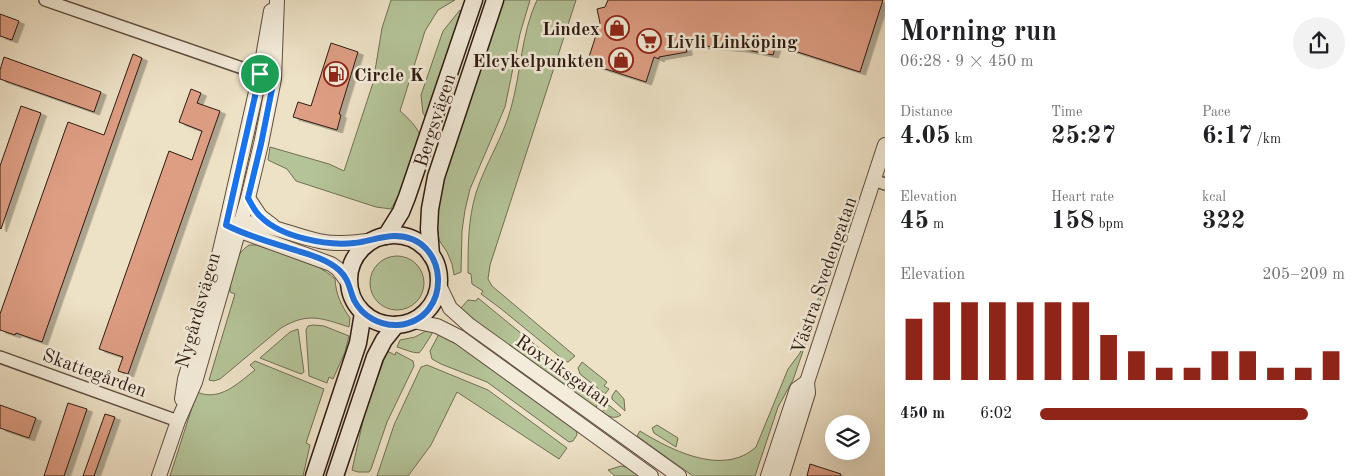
<!DOCTYPE html>
<meta charset="utf-8">
<style>
body{margin:0;font-family:"Old Standard TT",serif;background:#f2f2f2;color:#202124;height:100vh;display:flex;flex-direction:column;font-size:19px;white-space:nowrap}
*{box-sizing:border-box;margin:0}
p{font-size:16px;color:#757577}
.icon{flex:none;width:28px;height:28px;fill:none;stroke:currentColor;stroke-width:2;stroke-linecap:round;stroke-linejoin:round}
.map{position:relative;flex:1;overflow:hidden}
.side{display:flex;flex-direction:column;background:#fff;width:475px}
.side>*{flex:none}
.fabs{position:absolute;left:825px;top:415px;display:grid;gap:10px}
.fabs a{display:grid;place-items:center;width:45px;height:45px;border-radius:50%;background:#fff;box-shadow:0 5px 20px #0002;font-size:25px}
.pin{position:absolute;display:grid;place-items:center;width:42px;height:42px;color:#fff;margin:-21px;border:2px solid #fff;border-radius:50%;box-shadow:0 1px 5px #0007}
.round{display:grid;place-items:center;flex:none;width:52px;height:52px;border-radius:26px;background:#f2f2f2}
.head{display:flex;align-items:center;justify-content:space-between;height:85px;padding:0 15px}
h1{font-size:28px;font-weight:700;line-height:38px}
.metrics{display:grid;grid-template-columns:repeat(3,1fr);gap:8px;height:85px;padding:5px 15px}
.metrics div{display:grid;align-content:center}
.metrics b{font-size:25px;font-weight:700}
.metrics small{font-size:14px;font-weight:400}
.metrics p{font-size:14px}
.chart{height:140px;padding:10px 15px}
.chart p{display:flex;justify-content:space-between}
.chart svg{width:100%;height:90px;margin-top:5px;stroke:#8f2418;stroke-width:6}
ul{padding:0 15px;list-style:none;font-size:16px}
li{display:grid;grid-template-columns:80px 60px 1fr;align-items:center;height:38px}
li i{height:12px;border-radius:6px;background:#8f2418}
main{display:flex;flex:1;min-height:0}
.map>svg:first-child{display:block}
.green{fill:#b4c398;stroke:#716e54}
.building{fill:#de9e84;stroke:#2e1a11;filter:url(#shadow)}
.lines{fill:none;stroke-linecap:round;stroke-linejoin:round}
.minor-casing{stroke:#5e4c3e;stroke-width:14}
.tertiary-casing{stroke:#5e4c3e;stroke-width:16}
.secondary-casing{stroke:#2e1a11;stroke-width:19}
.minor{stroke:#f3ecda;stroke-width:11}
.tertiary{stroke:#f3ecda;stroke-width:14}
.secondary{stroke:#f3ecda;stroke-width:16}
.route-casing{stroke:#fff;stroke-width:10}
.route{stroke:#1a73e8;stroke-width:6}
.labels{text-anchor:middle;stroke-width:5;stroke-linejoin:round;paint-order:stroke}
.poi-label{font-size:19px;font-weight:bold;fill:#2e1a11;stroke:#f3ecda;text-anchor:end}
.street-label{font-size:19px;fill:#2e1a11;stroke:#f3ecda}
</style>
<main>
<div class="map">
<svg width="885" height="476" viewBox="0 0 885 476">
<defs>
<filter id="shadow"><feDropShadow dx="5.5" dy="3" stdDeviation="0" flood-color="#0004"/></filter>
</defs>
<rect width="100%" height="100%" fill="#ede1c6"/>
<filter id="stains"><feTurbulence type="fractalNoise" baseFrequency=".004" numOctaves="4"/><feColorMatrix values="0 0 0 0 .2 0 0 0 0 .09 0 0 0 0 .02 0 0 0 .5 -.17"/></filter>
<radialGradient id="worn" r=".72"><stop offset=".6" stop-color="#630" stop-opacity="0"/><stop offset="1" stop-color="#630" stop-opacity=".3"/></radialGradient>
<g class="green">
<path d="M391,0H455L438,10L425,31L400,111C407,117 418,127 420,136C423,148 398,197 391,209L376,207L296,181L287,169L268,160L270,147L329,164L344,171L373,83L382,28Z"/>
<path d="M503,0H530L520,34L505,107L470,189L465,210L462,231L461,272L454,275L452,264L447,252L439,240L436,219L444,175Z"/>
<path d="M537,0H576L490,265L488,279L492,286L575,356L568,362L565,361L500,308L481,294L483,291L472,284L471,274L468,273C468,246 468,219 476,193C485,164 503,138 511,108C521,73 521,34 537,0Z"/>
<path d="M460,10L461,11L426,118L423,113L421,95L443,31Z"/>
<path d="M837,242L840,247L839,255L830,273L793,380L778,407L755,476H693L637,436L640,431C674,452 724,476 756,447L788,369L800,353Z"/>
<path d="M249,245H256C283,254 313,259 335,279C336,295 341,305 350,318L349,327C321,318 308,312 281,328L220,379L214,381L209,380L235,294L230,292C231,273 233,256 249,245Z"/>
<circle cx="397" cy="283" r="27"/>
<path d="M478,298L594,393L599,400L596,408L467,315L461,308L468,300L476,301Z"/>
<path d="M313,325L324,326L349,336L345,352L333,379L329,377L327,383L309,376L306,330L308,326Z"/>
<path d="M298,329L304,372L301,374L260,358L290,332Z"/>
<path d="M426,331L433,332L423,348L419,353L412,352L397,347L400,340L415,337Z"/>
<path d="M439,334L457,344L576,429L577,435L573,441L569,442L487,382L441,364L432,359L430,351Z"/>
<path d="M387,351L395,355L396,352L413,361L414,366L387,422L371,469L369,472H358L352,470L365,412Z"/>
<path d="M255,361L324,389L306,443L310,445L303,476H170L197,392C220,402 238,383 255,370L250,365Z"/>
<path d="M582,362L607,382L604,386L609,389L605,394L580,374L578,368Z"/>
<path d="M427,365L488,390L567,448L559,459L457,392L431,445L408,476H377L394,425L421,367Z"/>
<path d="M616,390L624,399L625,411L612,399V396Z"/>
<path d="M608,405L610,406L621,415C614,420 608,416 602,412Z"/>
<path d="M657,425L678,438L676,447L654,433L652,428Z"/>
<path d="M621,466L630,468L638,476H615L608,470Z"/>
</g>
<g class="building">
<path d="M608,0H883L860,72L776,45L773,55L742,49L704,46L684,40L687,52L659,57V59L654,57L646,82L587,63L600,23L597,9L605,7Z"/>
<path d="M0,14L19,21L12,40L0,36Z"/>
<path d="M331,43L358,52L339,114L341,115L337,130L293,117L298,102L311,106Z"/>
<path d="M133,54L142,58L42,342L16,333L15,335L0,330V314L68,122L104,135Z"/>
<path d="M4,57L101,92L94,112L0,79V70Z"/>
<path d="M191,89L201,93L197,103L220,111L128,374L118,371L123,357L99,349L169,151L192,160L202,131L179,122Z"/>
<path d="M21,106L41,113L1,229L0,228V166Z"/>
<path d="M68,403L87,409L64,476H44Z"/>
<path d="M0,405L36,418L29,438L0,428Z"/>
<path d="M105,414L115,417L94,476H83Z"/>
<path d="M810,464L841,474L840,476H807Z"/>
</g>
<g class="lines">
<defs>
<g id="minor">
<path d="M45,0L274,79"/>
<path d="M874,180L885,184"/>
<path d="M0,357L178,421"/>
</g>
<g id="tertiary">
<path d="M248,198L260,216L273,226"/>
<path d="M235,224C260,219 293,236 319,241C337,245 356,243 374,240"/>
<path d="M232,228L331,264L338,269L350,285"/>
<path d="M439,285L450,308L469,325L679,476"/>
<path d="M413,321L437,326L459,337L651,476"/>
<path d="M182,399L185,379L207,306L226,225L260,74L271,11"/>
<path d="M159,476L178,421L195,382L248,198L261,144L274,79L277,0"/>
<path d="M768,476L797,389L807,382"/>
<path d="M782,476L808,393L807,382L885,145"/>
</g>
<g id="secondary">
<circle cx="394" cy="280" r="45"/>
<path d="M386,236L401,212L407,197L474,0"/>
<path d="M431,255L429,229L430,209L436,177L495,0"/>
<path d="M314,476L358,343L363,313"/>
<path d="M335,476L375,357L384,340L396,325"/>
</g>
</defs>
<use href="#minor" class="minor-casing"/>
<use href="#tertiary" class="tertiary-casing"/>
<use href="#secondary" class="secondary-casing"/>
<use href="#minor" class="minor"/>
<use href="#tertiary" class="tertiary"/>
<use href="#secondary" class="secondary"/>
</g>
<g class="lines">
<defs>
<path id="route" d="M260,74L274,79L261,144L248,198C252,205 255,212 261,217C281,237 326,246 354,243C367,242 381,236 394,236C450,235 454,320 398,325C380,326 362,316 354,300C349,288 349,279 339,270C328,260 311,255 298,251C274,243 249,237 226,225Z"/>
</defs>
<use href="#route" class="route-casing"/>
<use href="#route" class="route"/>
</g>
<defs>
<symbol id="shop-ring" viewBox="-11 -11 22 22"><circle r="9.5" fill="#f3ecda" stroke="#8f2418" stroke-width="1.5"/><path d="M-5-2.5h2.3a2.7 3.5 0 0 1 5.4 0H5L5.5 6h-11ZM-1.5-2.5h3a1.5 2.3 0 0 0-3 0Z" fill="#8f2418"/></symbol>
<symbol id="supermarket-ring" viewBox="-11 -11 22 22"><circle r="9.5" fill="#f3ecda" stroke="#8f2418" stroke-width="1.5"/><path d="M-6-5.5h2.5l.6 2H6L4.5 2H-2.5L-4.4-4H-6ZM-1.5 3.2a1.3 1.3 0 1 0 .1 0ZM3 3.2a1.3 1.3 0 1 0 .1 0Z" fill="#8f2418"/></symbol>
<symbol id="fuel-ring" viewBox="-11 -11 22 22"><circle r="9.5" fill="#f3ecda" stroke="#8f2418" stroke-width="1.5"/><path d="M-5.5-6h7V0h2V4h1.3V-2.5L3-4.5l.8-.8L6-3V5H2.5V1h-1V6h-7ZM-4.2-4.7v3.2H.2V-4.7Z" fill="#8f2418"/></symbol>
</defs>
<g fill-rule="evenodd">
<use href="#shop-ring" x="603" y="14" width="28" height="28"/>
<use href="#supermarket-ring" x="635" y="27" width="28" height="28"/>
<use href="#shop-ring" x="607" y="46" width="28" height="28"/>
<use href="#fuel-ring" x="322" y="60" width="28" height="28"/>
</g>
<g class="labels">
<g class="poi-label">
<text x="600" y="35">Lindex</text>
<text x="666" y="48" text-anchor="start">Livli Linköping</text>
<text x="604" y="67">Elcykelpunkten</text>
<text x="354" y="81" text-anchor="start">Circle K</text>
</g>
<g class="street-label">
<text transform="translate(434 120) rotate(-72)" y="7">Bergsvägen</text>
<text transform="translate(823 275) rotate(-71)" y="7">Västra Svedengatan</text>
<text transform="translate(197 310) rotate(-74)" y="7">Nygårdsvägen</text>
<text transform="translate(564 370) rotate(35)" y="7">Roxviksgatan</text>
<text transform="translate(95 372) rotate(20)" y="7">Skattegården</text>
</g>
</g>
<rect width="100%" height="100%" filter="url(#stains)"/>
<rect width="100%" height="100%" fill="url(#worn)"/>
</svg>
<div class="fabs">
<a><svg class="icon" aria-label="layers" viewBox="0 0 24 24"><path d="M12 4l9 5-9 5-9-5zM3 14l9 5 9-5"/></svg></a>
</div>
<div class="pin" style="left:260px;top:74px;background:#1e9e55"><svg class="icon" aria-label="arrive" viewBox="0 0 24 24"><path d="M6 21V4h12l-3 4 3 4H6"/></svg></div>
</div>
<section class="side">
<div class="head"><div><h1>Morning run</h1><p>06:28 · 9 × 450 m</p></div><a class="round"><svg class="icon" aria-label="share" viewBox="0 0 24 24"><path d="M12 15V3M7 8l5-5 5 5M5 13v7h14v-7"/></svg></a></div>
<div class="metrics">
<div><p>Distance</p><b>4.05<small> km</small></b></div>
<div><p>Time</p><b>25:27</b></div>
<div><p>Pace</p><b>6:17<small> /km</small></b></div>
</div>
<div class="metrics">
<div><p>Elevation</p><b>45<small> m</small></b></div>
<div><p>Heart rate</p><b>158<small> bpm</small></b></div>
<div><p>kcal</p><b>322</b></div>
</div>
<div class="chart"><p><span>Elevation</span>205–209 m</p>
<svg viewBox="0 0 160 44" preserveAspectRatio="none"><path d="M5 44V14M15 44V6M25 44V6M35 44V6M45 44V6M55 44V6M65 44V6M75 44V22M85 44V30M95 44V38M105 44V38M115 44V30M125 44V30M135 44V38M145 44V38M155 44V30"/></svg>
</div>
<ul>
<li><b>450 m</b>6:02<i style="width:88%"></i></li>
</ul>
</section>
</main>
